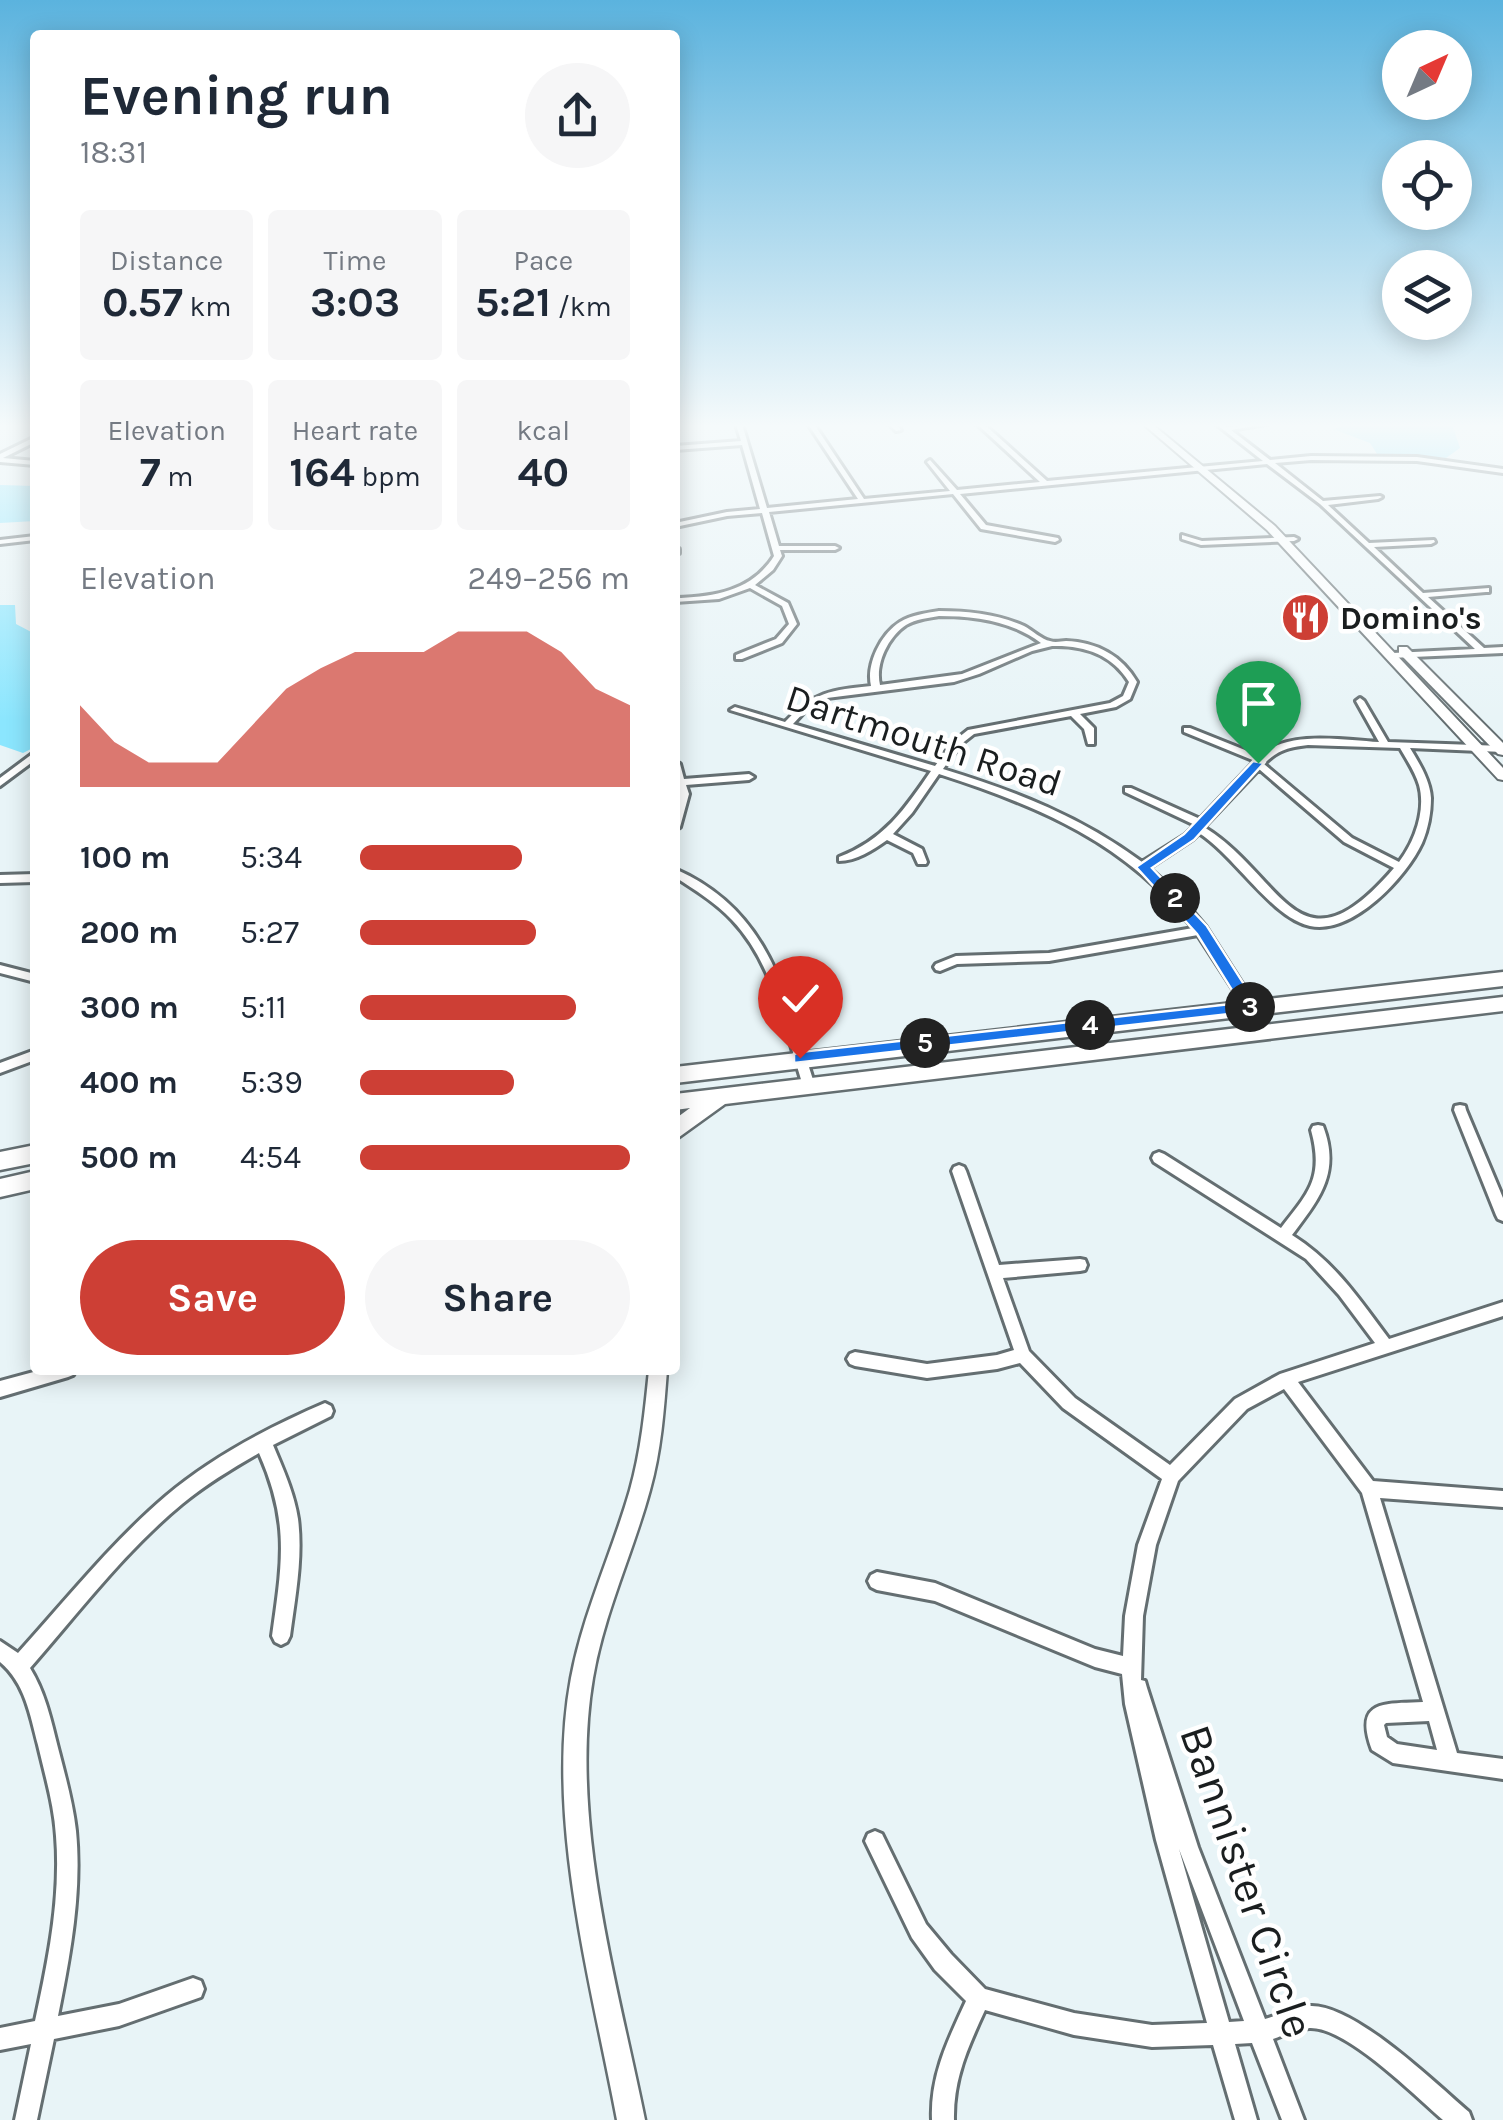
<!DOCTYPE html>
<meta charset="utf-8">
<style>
body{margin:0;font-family:Karla,sans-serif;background:#f6f6f7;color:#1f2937;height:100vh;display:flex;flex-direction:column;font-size:38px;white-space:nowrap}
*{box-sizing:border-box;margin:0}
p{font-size:32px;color:#747a83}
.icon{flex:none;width:55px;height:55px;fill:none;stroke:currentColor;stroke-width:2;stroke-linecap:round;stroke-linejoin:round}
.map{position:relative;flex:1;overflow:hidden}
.panel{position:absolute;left:30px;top:30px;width:650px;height:1345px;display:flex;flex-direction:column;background:#fff;border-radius:10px;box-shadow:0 5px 25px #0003}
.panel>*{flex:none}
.needle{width:65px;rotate:44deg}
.tools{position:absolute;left:1382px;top:30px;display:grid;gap:20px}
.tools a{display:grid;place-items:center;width:90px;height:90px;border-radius:50%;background:#fff;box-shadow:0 5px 25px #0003;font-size:50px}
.pin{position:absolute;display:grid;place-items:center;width:85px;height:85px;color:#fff;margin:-102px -42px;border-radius:50% 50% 50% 0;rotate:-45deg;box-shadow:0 0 10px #0007}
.pin .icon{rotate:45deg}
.km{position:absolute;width:50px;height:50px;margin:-25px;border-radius:50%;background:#222;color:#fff;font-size:28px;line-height:50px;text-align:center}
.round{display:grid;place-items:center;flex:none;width:105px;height:105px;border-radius:52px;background:#f6f6f7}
.overview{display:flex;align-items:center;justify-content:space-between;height:170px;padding:0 50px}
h1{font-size:55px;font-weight:700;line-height:75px}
.stats{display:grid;grid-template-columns:repeat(3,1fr);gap:15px;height:170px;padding:10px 50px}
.stats div{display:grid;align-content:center;border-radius:10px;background:#f6f6f7;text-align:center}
.stats b{font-size:42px;font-weight:700}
.stats small{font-size:28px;font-weight:400}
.stats p{font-size:28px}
.chart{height:280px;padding:20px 50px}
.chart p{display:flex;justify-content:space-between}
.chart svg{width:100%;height:180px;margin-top:10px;fill:#cd3f35;opacity:.7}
.cta{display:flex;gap:20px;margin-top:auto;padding:20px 50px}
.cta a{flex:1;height:115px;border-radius:60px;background:#cd3f35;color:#fff;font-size:40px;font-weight:700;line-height:115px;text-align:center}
.cta a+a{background:#f6f6f7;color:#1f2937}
ul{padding:0 50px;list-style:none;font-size:32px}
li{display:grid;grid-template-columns:160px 120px 1fr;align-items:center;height:75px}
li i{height:25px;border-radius:12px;background:#cd3f35}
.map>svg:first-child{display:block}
.green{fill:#8be6fe}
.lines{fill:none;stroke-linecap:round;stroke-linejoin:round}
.minor-casing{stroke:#646e71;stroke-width:6}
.tertiary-casing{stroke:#646e71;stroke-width:5}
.secondary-casing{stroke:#646e71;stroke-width:4}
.primary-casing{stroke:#646e71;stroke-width:5}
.minor{fill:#fff;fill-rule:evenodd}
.tertiary{fill:#fff;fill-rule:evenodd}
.secondary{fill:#fff;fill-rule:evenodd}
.primary{fill:#fff;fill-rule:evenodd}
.route{fill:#1a73e8;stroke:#fff;stroke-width:2.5}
.labels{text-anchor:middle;stroke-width:9;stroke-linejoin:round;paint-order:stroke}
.far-poi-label{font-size:32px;font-weight:bold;fill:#1a1e1f;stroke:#fff;text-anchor:start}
.street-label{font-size:38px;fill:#1a1e1f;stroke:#fff}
.near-street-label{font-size:45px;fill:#1a1e1f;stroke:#fff}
</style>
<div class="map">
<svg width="1503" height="2120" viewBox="0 0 1503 2120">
<rect width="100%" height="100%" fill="#e8f4f7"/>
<g class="green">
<path d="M1349,424H1466L1453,427L1460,448L1446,458L1377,454L1370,443L1333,429Z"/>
<path d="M0,485L35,486V521L0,523Z"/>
<path d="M0,605H15L16,624L35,634V747L23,753L0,745Z"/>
</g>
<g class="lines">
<defs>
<g id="minor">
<path d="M736,424H742L767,508L858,499L808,424H814L864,499L950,491L927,462L930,460L957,490L1040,482L977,424H984L1047,481L1263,461L1216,424H1223L1227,427L1266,424L1231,430L1270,460L1311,456L1417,457L1503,469V473L1417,461L1311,460L1275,463L1323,501L1380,496L1382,497L1378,499L1328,505L1369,543L1434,540L1435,542L1431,544L1374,547L1423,593L1489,588V592H1486L1428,597L1484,648L1503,647V653L1390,658L1389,656L1393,653L1475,649L1320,504L1267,464L960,494L986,525L1058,538L1059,540L1055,542L981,529L953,494L769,512L779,546H835L839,548L835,550H780L782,556L773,570L755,585L788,603L797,624L782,643L742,659H736V655L776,639L789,624L782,606L750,588L719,599L675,602V598C714,597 752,591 774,556L762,513L727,516L675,527V523L727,512L760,509L742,445L675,450V446L741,441Z"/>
<path d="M889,424H896L901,430L896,431Z"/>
<path d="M35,437V442L3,458L35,461V465L0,462V454Z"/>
<path d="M1182,535L1202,541L1294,537L1298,539L1294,541L1201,545L1182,539Z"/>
<path d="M35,536V540L0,544V540Z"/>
<path d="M675,548L679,549V553H675Z"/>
<path d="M939,611C968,611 997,614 1024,626C1032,630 1042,640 1050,641C1056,643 1061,641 1066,641C1097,642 1122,656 1137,682L1130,699L1116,707L1080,714L1094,728V744H1088L1084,729L1071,716L974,734L960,745L943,769C1015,791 1082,817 1142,862L1185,835L1195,825L1125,792V788H1131L1200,819L1255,761L1184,732V728H1190L1260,756C1286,730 1345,740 1379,742L1356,701L1360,698L1364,701L1388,742L1503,746V752L1410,748C1419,763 1430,780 1431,798C1431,813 1428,829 1422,843C1406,878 1352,935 1310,926C1272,918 1235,856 1199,833L1193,839L1149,868L1176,892L1206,927L1271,1029L1273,1032L1271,1035H1263L1198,935L1049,961L957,964L940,971L936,970L934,967L936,964L956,956L1049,953L1193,928C1127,843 1039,806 939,774L912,813L893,834L922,849L927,862L926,864H918L913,853L887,840C873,850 856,861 839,861V857C884,840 905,809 931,771L730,710L735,707L785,722C813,692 832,690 871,686C866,664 881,634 900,622C912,615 926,613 939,611ZM939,616C975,616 1012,621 1041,643L962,674L880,685C875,664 888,637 906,625C916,619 928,618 939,616ZM1052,646C1083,645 1112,654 1129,682L1123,696L1110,703L968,730L954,741L935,766L793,724L807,709L827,698L954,682L979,674L1032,651ZM1308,745L1400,748C1407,760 1415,772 1419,785C1426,810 1415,841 1399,862L1352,838L1264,764C1277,750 1290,747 1308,745ZM1259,769L1344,842L1394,868C1297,981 1284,876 1204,827Z"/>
<path d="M35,752V760L0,786V778Z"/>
<path d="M675,761L680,764L684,779L749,774L754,777L749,780L686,785L689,794L680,827L675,830V809L679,794L675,780Z"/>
<path d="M675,869C771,911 786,996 815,1086L814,1090H804L803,1086C785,1029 774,964 732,920C715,902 695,890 675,877Z"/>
<path d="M35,874V882L0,883V875Z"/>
<path d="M0,965L35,974V982L0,973Z"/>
<path d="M35,1050V1060L0,1073V1063Z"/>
<path d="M1460,1105L1465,1106L1466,1110L1503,1198V1221L1498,1219L1496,1215L1454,1110L1455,1106Z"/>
<path d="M1318,1125L1323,1126C1341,1173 1319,1199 1292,1235C1335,1262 1359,1299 1389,1339L1503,1302V1316L1298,1382L1373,1481L1503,1491V1507L1380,1498L1457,1753L1503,1759V1779L1393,1763L1372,1750C1353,1699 1385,1704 1423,1702L1362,1493L1284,1389L1247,1409L1178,1481L1156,1545L1143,1616L1141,1680L1145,1681L1147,1688L1198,1847L1265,2019C1279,2015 1296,2007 1310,2006C1354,2004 1435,2083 1469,2112L1472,2120H1443C1415,2096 1347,2027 1310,2028C1299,2028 1284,2035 1273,2039L1304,2120H1282L1252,2043L1235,2044L1257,2120H1235L1213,2045L1152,2047L1074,2035L985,2010C968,2047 953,2079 954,2120H932C930,2076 948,2040 966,2001L935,1970L912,1938L865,1841L868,1834L875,1831L882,1834L926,1924L951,1954L985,1989L1074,2013L1152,2025L1207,2023L1156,1840L1125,1704L1122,1674L1095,1667L935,1601L877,1590L871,1587L868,1581L871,1575L877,1572L935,1583L1095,1649L1123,1656L1125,1616L1138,1545L1162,1479L1063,1408L1020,1363L997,1369L927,1378L855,1366L850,1364L847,1359L850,1354L855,1352L927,1364L997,1355L1014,1350L952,1171L954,1167L959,1165L964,1167L966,1171L999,1265L1080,1259L1085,1260L1087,1265L1085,1270L1080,1271L1003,1278L1029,1351L1075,1398L1170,1465L1235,1399L1280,1374L1375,1343L1339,1295L1306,1259L1154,1162L1152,1158L1154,1154L1159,1152L1164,1154L1281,1228C1309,1192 1324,1178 1311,1130L1313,1126ZM1429,1721L1437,1750L1397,1744L1387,1737L1384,1725L1386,1723ZM1179,1849L1244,2021L1229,2022Z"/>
<path d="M41,1370H76L73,1375L68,1377L0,1397V1381Z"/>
<path d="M325,1403L331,1406L333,1411L331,1416L273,1445C283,1469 294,1493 298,1519C303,1558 295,1598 290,1636L287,1642L281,1645L275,1642L272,1636C282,1563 290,1523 259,1453C233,1468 206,1484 182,1504C125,1551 79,1612 30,1668C45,1692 51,1720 58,1748C65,1775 73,1803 76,1831C82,1893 70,1956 58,2016L119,2004L193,1978L201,1981L204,1989L201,1997L119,2026L54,2039L37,2120H15L31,2044L0,2050V2028L35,2021C48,1961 61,1898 56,1836C54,1805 45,1775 38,1745C30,1714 25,1683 0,1662V1641L18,1653C66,1600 111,1543 166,1496C212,1457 269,1427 325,1403Z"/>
</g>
<path id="tertiary" d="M649,1370H667C664,1410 661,1451 650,1490C633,1553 604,1613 593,1678C569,1819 617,1982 645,2120H617C591,1982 545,1818 571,1678C583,1613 612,1553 630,1490C641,1451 645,1410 649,1370Z"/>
<g id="secondary">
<path d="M1143,424H1152L1275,526L1503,768V780L1498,779L1267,530Z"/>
<path d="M1399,647H1407L1503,743V755L1498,754L1399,653Z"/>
</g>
<g id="primary">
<path d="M1503,972V986L675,1083V1067Z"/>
<path d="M1503,997V1011L725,1104L675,1140V1119L690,1108L675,1110V1094Z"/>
<path d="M35,1145V1163L0,1170V1152Z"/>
<path d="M35,1171V1189L0,1197V1179Z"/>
</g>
</defs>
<use href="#minor" class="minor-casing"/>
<use href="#tertiary" class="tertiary-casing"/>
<use href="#secondary" class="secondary-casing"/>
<use href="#primary" class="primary-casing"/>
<use href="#minor" class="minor"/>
<use href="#tertiary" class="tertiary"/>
<use href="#secondary" class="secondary"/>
<use href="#primary" class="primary"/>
</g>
<linearGradient id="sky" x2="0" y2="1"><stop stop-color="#5bb3de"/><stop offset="0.59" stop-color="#f5fafb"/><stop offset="1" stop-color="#f5fafb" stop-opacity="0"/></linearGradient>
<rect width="1503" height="721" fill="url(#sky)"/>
<path class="route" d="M1253,761L1264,763L1194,840L1152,868L1207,926L1256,1003V1011L794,1063V1054L800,1052L1240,1003L1197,934L1136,867L1184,834Z"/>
<defs>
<symbol id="restaurant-disc" viewBox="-11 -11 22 22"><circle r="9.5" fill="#cd3f35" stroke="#fff"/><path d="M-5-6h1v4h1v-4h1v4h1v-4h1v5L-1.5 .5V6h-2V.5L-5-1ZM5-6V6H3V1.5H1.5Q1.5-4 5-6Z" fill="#fff"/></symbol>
</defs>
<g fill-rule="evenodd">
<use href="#restaurant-disc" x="1278" y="590" width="55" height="55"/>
</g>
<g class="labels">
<g class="far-poi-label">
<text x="1340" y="629">Domino's</text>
</g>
<g class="street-label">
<text transform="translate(924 740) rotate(18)" y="13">Dartmouth Road</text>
</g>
<g class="near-street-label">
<text transform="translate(1248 1881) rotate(71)" y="16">Bannister Circle</text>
</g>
</g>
</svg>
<div class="tools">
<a><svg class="needle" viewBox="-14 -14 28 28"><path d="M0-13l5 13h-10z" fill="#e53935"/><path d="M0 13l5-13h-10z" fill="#747a83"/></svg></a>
<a><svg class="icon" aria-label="locate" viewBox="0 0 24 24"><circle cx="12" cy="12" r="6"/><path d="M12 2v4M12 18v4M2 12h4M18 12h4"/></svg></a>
<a><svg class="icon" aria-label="layers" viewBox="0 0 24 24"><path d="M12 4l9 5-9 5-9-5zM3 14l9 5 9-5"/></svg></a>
</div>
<div class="pin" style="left:1258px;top:763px;background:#1e9e55"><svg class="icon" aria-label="arrive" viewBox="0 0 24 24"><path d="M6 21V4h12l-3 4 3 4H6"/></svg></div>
<div class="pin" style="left:800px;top:1058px;background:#d93025"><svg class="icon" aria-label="check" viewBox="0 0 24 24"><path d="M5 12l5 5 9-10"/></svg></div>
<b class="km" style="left:1175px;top:898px">2</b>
<b class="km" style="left:1250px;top:1007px">3</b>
<b class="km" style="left:1090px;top:1025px">4</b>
<b class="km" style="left:925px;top:1043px">5</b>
<section class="panel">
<div class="overview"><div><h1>Evening run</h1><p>18:31</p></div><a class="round"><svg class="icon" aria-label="share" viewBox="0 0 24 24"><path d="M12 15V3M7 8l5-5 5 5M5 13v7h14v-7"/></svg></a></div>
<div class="stats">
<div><p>Distance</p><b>0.57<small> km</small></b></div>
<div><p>Time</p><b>3:03</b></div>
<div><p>Pace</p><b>5:21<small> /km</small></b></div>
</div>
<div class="stats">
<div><p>Elevation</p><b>7<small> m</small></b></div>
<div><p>Heart rate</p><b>164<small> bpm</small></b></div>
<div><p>kcal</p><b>40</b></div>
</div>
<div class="chart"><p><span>Elevation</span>249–256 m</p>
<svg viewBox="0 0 160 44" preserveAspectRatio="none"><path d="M0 44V24L10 33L20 38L30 38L40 38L50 29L60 20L70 15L80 11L90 11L100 11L110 6L120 6L130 6L140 11L150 20L160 24V44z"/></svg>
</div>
<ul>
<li><b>100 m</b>5:34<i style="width:60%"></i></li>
<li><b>200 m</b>5:27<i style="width:65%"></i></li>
<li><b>300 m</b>5:11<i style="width:80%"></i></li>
<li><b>400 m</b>5:39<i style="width:57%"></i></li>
<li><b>500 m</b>4:54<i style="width:100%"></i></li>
</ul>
<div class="cta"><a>Save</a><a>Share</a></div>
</section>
</div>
